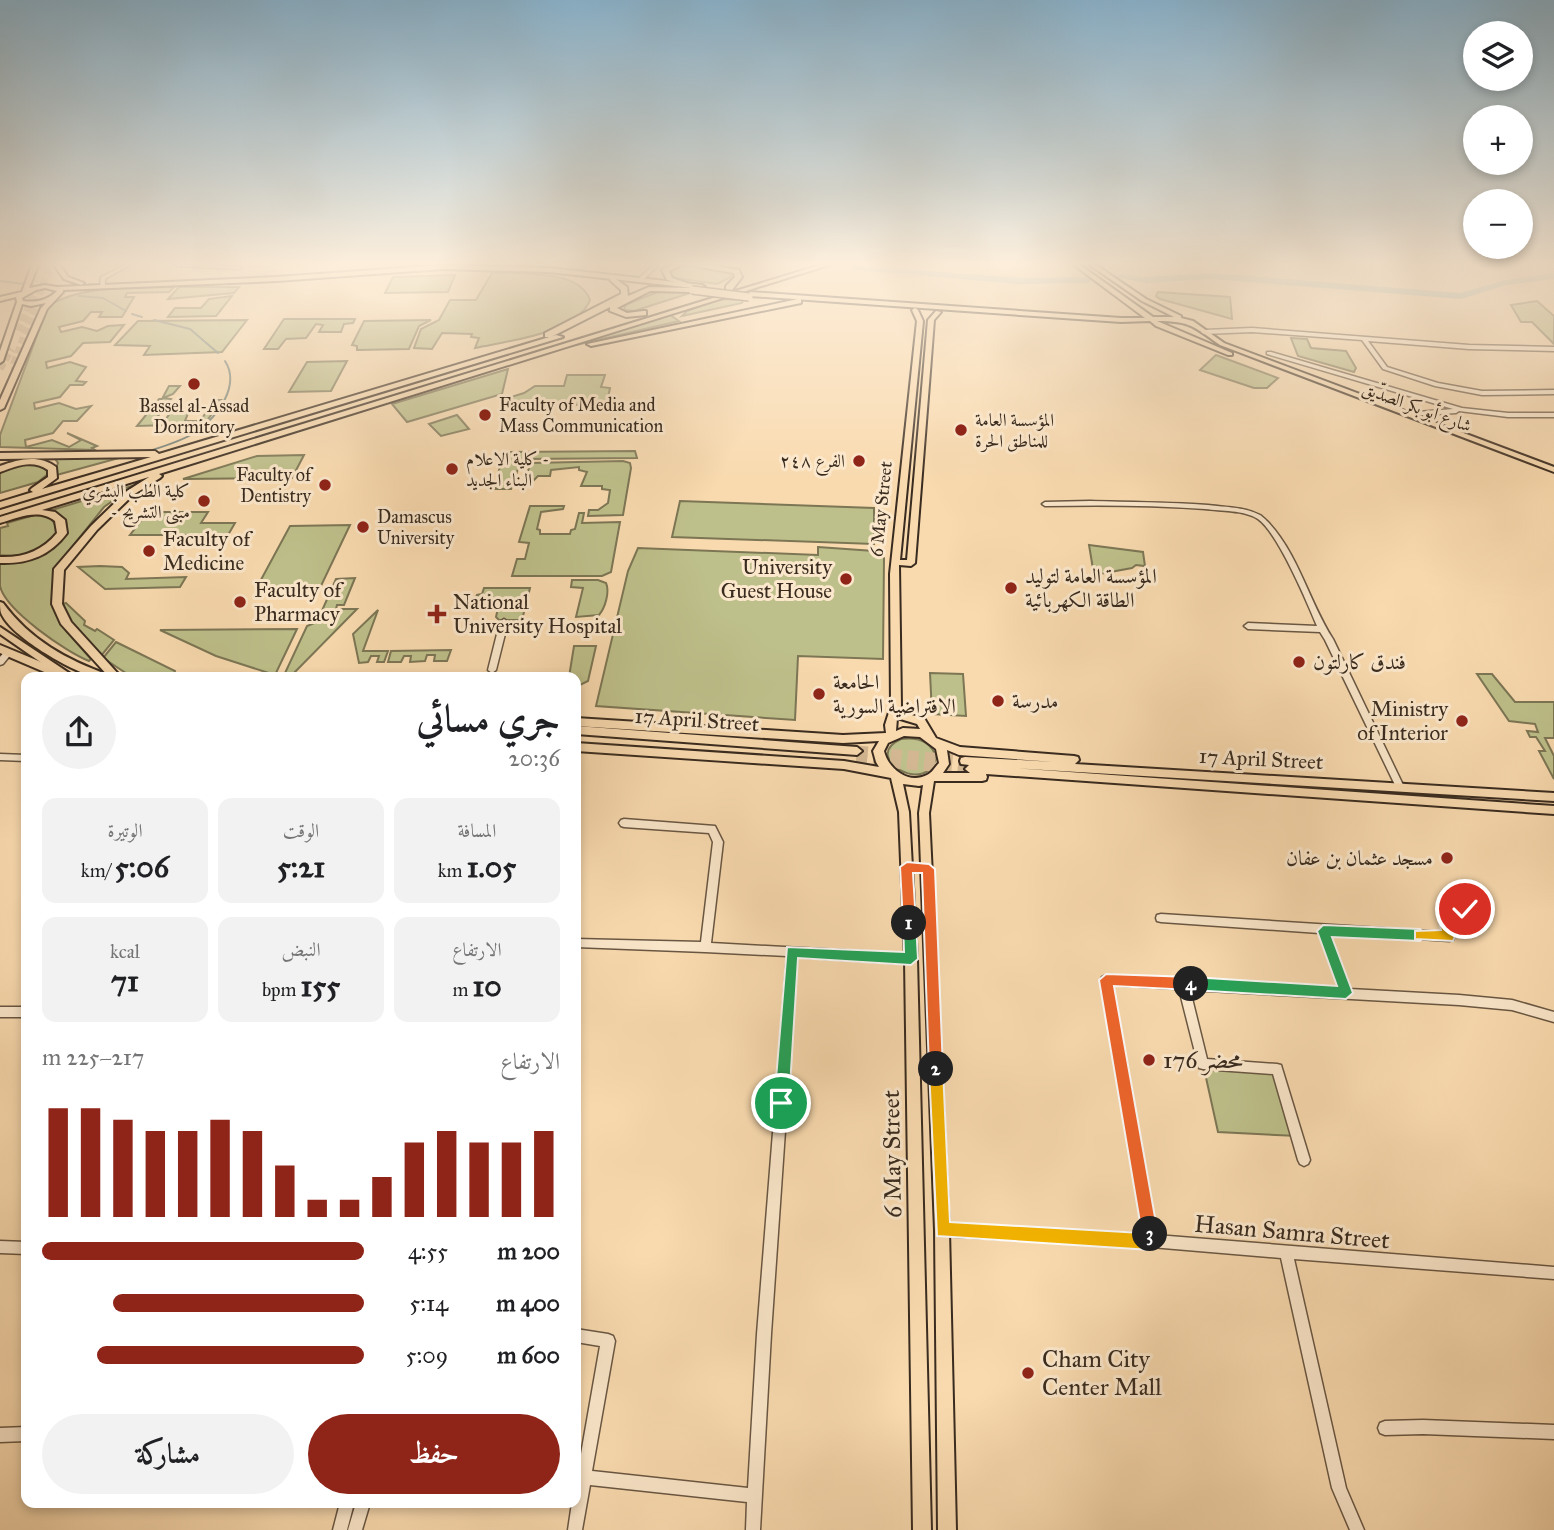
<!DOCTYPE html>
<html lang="ar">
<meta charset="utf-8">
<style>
body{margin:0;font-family:"IM FELL Great Primer",Amiri,serif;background:#f2f2f2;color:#202124;direction:rtl;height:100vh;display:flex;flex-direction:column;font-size:26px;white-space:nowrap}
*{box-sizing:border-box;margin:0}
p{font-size:23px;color:#757577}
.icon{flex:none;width:38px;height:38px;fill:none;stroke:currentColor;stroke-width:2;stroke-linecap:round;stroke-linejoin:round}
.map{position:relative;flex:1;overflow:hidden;direction:ltr}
.side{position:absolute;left:21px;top:672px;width:560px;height:836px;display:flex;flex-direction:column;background:#fff;border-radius:14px;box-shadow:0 4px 10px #0003;direction:rtl}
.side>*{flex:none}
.buttons{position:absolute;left:1463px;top:21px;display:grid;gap:14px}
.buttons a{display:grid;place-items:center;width:70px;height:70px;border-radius:50%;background:#fff;box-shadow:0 4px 10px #0003;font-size:35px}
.pin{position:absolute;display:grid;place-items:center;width:60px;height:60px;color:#fff;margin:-30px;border:4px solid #fff;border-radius:50%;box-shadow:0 2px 7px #0007}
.km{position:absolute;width:35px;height:35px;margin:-18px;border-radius:50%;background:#222;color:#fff;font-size:19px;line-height:35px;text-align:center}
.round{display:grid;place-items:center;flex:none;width:74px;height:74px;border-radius:37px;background:#f2f2f2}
.headline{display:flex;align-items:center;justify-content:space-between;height:119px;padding:0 21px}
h1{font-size:38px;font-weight:800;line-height:52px}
.stats{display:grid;grid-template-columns:repeat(3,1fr);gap:10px;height:119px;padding:7px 21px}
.stats div{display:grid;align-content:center;border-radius:14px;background:#f2f2f2;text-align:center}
.stats b{font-size:30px;font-weight:800}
.stats small{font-size:19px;font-weight:400}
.stats p{font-size:19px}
.chart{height:196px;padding:14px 21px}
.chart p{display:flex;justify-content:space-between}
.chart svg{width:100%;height:126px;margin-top:7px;stroke:#8f2418;stroke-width:6}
.cta{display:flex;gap:14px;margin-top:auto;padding:14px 21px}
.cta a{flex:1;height:80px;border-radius:42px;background:#8f2418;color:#fff;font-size:28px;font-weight:800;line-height:80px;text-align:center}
.cta a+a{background:#f2f2f2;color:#202124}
ul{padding:0 21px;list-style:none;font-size:23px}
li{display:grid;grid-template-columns:112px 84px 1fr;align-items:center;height:52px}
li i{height:18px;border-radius:9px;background:#8f2418}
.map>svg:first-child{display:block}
.green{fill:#bec08b;stroke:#7c7655;stroke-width:2}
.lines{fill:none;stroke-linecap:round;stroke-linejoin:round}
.stream{stroke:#768177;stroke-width:2}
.river{fill:#9ebab1;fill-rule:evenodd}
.major-tunnel-far1{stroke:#d3b792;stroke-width:7;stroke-dasharray:7 3.5;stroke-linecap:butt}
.major-tunnel{stroke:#d3b792;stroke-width:11;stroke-dasharray:11 6;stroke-linecap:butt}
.minor-casing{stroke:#695743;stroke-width:3}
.major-casing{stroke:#392b1f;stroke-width:4}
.highway-casing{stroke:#392b1f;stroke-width:4}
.minor{fill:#fbe7cb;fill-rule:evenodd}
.major{fill:#f9daaf;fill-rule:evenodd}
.highway{fill:#f9daaf;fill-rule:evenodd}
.major-bridge-casing{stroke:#392b1f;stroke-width:10;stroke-linecap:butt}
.major-bridge{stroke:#f9daaf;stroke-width:7}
.split-1{fill:#22a559;stroke:#fff;stroke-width:2}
.split-2{fill:#f0652b;stroke:#fff;stroke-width:2}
.split-3{fill:#f5b400;stroke:#fff;stroke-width:2}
.split-4{fill:#f0652b;stroke:#fff;stroke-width:2}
.split-5{fill:#22a559;stroke:#fff;stroke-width:2}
.split-6{fill:#f5b400;stroke:#fff;stroke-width:2}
.poi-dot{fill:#8f2418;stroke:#fbe7cb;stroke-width:2.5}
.labels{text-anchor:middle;stroke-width:6;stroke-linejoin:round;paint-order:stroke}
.far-poi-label{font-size:18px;fill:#392b1f;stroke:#fbe7cb;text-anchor:start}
.far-street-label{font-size:18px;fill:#392b1f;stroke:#fbe7cb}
.poi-label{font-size:21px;fill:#392b1f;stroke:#fbe7cb;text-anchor:start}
.street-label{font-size:21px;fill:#392b1f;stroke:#fbe7cb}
.near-poi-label{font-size:24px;fill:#392b1f;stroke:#fbe7cb;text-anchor:start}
.near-street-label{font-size:24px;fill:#392b1f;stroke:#fbe7cb}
</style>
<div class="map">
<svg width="1554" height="1530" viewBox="0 0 1554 1530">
<rect width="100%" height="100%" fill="#f9daaf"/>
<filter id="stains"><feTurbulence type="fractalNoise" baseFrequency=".00286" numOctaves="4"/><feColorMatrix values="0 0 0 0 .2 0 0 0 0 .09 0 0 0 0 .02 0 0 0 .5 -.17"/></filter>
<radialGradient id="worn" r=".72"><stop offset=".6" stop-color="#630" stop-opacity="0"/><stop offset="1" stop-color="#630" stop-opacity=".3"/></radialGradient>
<g class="green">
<path d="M685,266L731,273V277L717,284L675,278L670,274L671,270Z"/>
<path d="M492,273C519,274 580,269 590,300C577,334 506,341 475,348L479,338L471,337L472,334L442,333L432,349L414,348L421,329L439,320L450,300H476Z"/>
<path d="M455,275L448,292L385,293L393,277Z"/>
<path d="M174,287L169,292L127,293L125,297H134L122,317H99L102,312H91L83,321L59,327L61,332L82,327L97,331L108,326L124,325L110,342L83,343L71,356L46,362L47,368L70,362L86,367L76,381L86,382L83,385H70L60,397L34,403L35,409L59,403L76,409L91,406L77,421H63L53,433L25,440L26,447L52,440L69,447L81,440L67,433L97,446L92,448L95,450L0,447V435L48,306C82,285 134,288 174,287Z"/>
<path d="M179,287H239L234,293L168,299Z"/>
<path d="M660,291L690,293L634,311L624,310L625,305Z"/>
<path d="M1158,292L1230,297L1232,319L1160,299L1156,296Z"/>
<path d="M232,296L216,316L168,317L175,308H201L209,299Z"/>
<path d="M720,299L743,300L742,303L682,316L687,311Z"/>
<path d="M1537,301L1554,316V344L1532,322H1521L1511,305Z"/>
<path d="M670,315L679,321L563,348Z"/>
<path d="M284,319H355L353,323L344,324L341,332H319L323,325L316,324L306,338L286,339L278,349H264Z"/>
<path d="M247,320L222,352L144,355L150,346L115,345L138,321Z"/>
<path d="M431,320L419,326L409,349L357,350V346L352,345L364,321Z"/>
<path d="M1291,338L1307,339L1311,348L1346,351L1356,368L1354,372L1298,356Z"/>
<path d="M1216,355L1278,378L1267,388H1254L1200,370Z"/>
<path d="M347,361L331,391L289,392L307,362Z"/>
<path d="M508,369L502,394L407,422L392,404Z"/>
<path d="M567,375H605L601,387L610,388L607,403L604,405L512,404L505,399L524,393L535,386H564Z"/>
<path d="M169,386H180L173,394L163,398L171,399L155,420H165L171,412L189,411L185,421H200L215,400H221L205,424L137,426L159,399H162Z"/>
<path d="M457,415L469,429L441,436L429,424Z"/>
<path d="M635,451L637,458L525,459L520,463L511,489H495L503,452Z"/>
<path d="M119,455V458L53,476L58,463L53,456Z"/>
<path d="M304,455L292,478L183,479L257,456Z"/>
<path d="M28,459L47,461L50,465L48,474L38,482L0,493V466Z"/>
<path d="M623,461L630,463L631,468L623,515L588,516L589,510H598L608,503L610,490L602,489V486H581L587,472L579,470V467L551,470L550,476H538L533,481H524L531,463Z"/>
<path d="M135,485L104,507L55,568L53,606L66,631L91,659L89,661C66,652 5,610 0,586C0,579 0,570 0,563C22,562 73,552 66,520L52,510Z"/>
<path d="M680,501L874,508V544L672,537Z"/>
<path d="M530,506H564L563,509L541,512L537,529L540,530V534H570L571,530L575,529L579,513H584L582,523L620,522L611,572L602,576H512L517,559H525L529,543L519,542Z"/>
<path d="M148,512H208L201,523H235L228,535H130Z"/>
<path d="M38,514C51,517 55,520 57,533C44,552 22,558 0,555V528L8,526L7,523Z"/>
<path d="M350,525L320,588L256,589L290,526Z"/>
<path d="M1089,545L1143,552L1145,566L1136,565L1132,568L1094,575Z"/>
<path d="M818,547L874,551L884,558L883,659L798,656L795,720L596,706L628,571L638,548L818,555Z"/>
<path d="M100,566L122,567L129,573L126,579L186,577L180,587L105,589L78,567Z"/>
<path d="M355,578L344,605H337L336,609H357L290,677H286L285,673L307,626L317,622L336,579Z"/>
<path d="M572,580H598L606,583C610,592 605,608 599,615L576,617L583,588L571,587Z"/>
<path d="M484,588H530L522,620H499L496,617L498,608L471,609L477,595L482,594Z"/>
<path d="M66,603L85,621L84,625L95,631L97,629L114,640L101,656C86,641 68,626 63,604Z"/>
<path d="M378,610L363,651H388L384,662H377L379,656H371L368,662L359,663L353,634Z"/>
<path d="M297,629L275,675L216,656L160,630Z"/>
<path d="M116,642L175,671L173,677H132L103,658Z"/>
<path d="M574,646H596L588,681L576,687V677H569Z"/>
<path d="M451,650L447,661H434L435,655H427L425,661L410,662L411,656H404L401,662H388L391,651Z"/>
<path d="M930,673L963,674L966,716L932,714Z"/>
<path d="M1477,674H1492L1515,702H1554V738H1545L1554,756V779L1539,751H1545L1536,737H1530L1527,731L1538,732L1535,724L1509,721Z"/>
<path d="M901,739C917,737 931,741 936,757C929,797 859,758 901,739Z"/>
<path d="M1203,1064L1277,1069L1297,1136L1218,1132Z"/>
</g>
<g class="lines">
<g class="stream">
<path d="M0,281L24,284"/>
<path d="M79,296L103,298L126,311"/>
<path d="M132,314L142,317"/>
<path d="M154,320L190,329L218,353"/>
<path d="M149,451C165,446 182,441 196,432C217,417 241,386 225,361"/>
</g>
<g class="river">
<path d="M856,265L1018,278L1088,277L1092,280L1088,283L1018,284L853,270L852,268Z"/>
<path d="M1212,273L1460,293L1506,280L1554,273V279L1506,285L1461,299L1212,279L1145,283L1116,277L1120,274L1145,277Z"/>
</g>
<g class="major-tunnel-far1">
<path d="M19,331L38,281"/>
<path d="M0,369L12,349"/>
<path d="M15,374L14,363L50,265"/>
</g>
<g class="major-tunnel">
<path d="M857,751L965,761"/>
<path d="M856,760L970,769"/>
</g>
<defs>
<g id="minor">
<path d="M125,265H130L105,279V286L100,287L101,277Z"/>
<path d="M174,265L239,267L241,268L239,269L176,266Z"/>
<path d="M654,265H659L643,280H639V278Z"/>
<path d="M1252,328L1469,345L1554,347V351L1469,349L1368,341L1387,367L1438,383L1482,391L1554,390V394L1482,395L1435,386L1383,369L1362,340L1252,332L1204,334L1201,332L1204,330Z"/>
<path d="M1267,352H1271L1462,408L1508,413H1554V417H1508L1459,411L1456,413L1408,416L1406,415V413L1453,409L1267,354Z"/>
<path d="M1090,501C1129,502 1169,502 1208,505C1224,507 1245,507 1260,515C1262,516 1267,521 1268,522C1299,555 1309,602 1333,639L1404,787L1403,789H1397L1396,787L1325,640L1320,632L1248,629L1244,626L1248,623L1317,626C1307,602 1278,533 1258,519C1244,510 1221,511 1205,509C1152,505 1098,505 1045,506L1042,504L1045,502Z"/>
<path d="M504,619L508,622L496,670L492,673L488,670L500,622Z"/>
<path d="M8,650L12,653L3,664L0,665V657L5,651Z"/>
<path d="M0,754L26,755V761L0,760Z"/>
<path d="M624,819L715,826L723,842L711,943L911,954L915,956L916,959L915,962L911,964L797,957L771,1334L760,1530H746L747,1502L590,1485L582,1530H568L572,1503H576L577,1477L600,1346L576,1342V1329L608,1334L613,1336L615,1341L592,1471L748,1488L757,1334L787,956L705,952L576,947V939L701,942L713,842L709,833L624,827L621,826L619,823L621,820Z"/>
<path d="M1465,905L1468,906L1470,909L1468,912L1449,914L1454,937L1453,940L1449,941L1329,933L1350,989L1459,995L1512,1000L1554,1012V1022L1512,1010L1459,1005L1190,990L1207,1059L1277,1064L1281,1065L1310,1160L1308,1164L1304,1166L1300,1164L1298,1160L1273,1074L1203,1069L1199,1068L1179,989L1112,985L1156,1235L1554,1267V1279L1294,1259L1346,1488L1364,1530H1350L1332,1488L1281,1258L1151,1247L942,1236L938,1234L936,1230L938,1226L942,1224L1144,1234L1101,980L1102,977L1106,975L1180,979L1183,978L1187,980L1339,988L1319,933L1161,922L1157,921L1156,918L1157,915L1161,914L1443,932L1438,910L1440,907Z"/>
<rect x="0" y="1007" width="26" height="10"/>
<path d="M0,1241L26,1242V1254L0,1253Z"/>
<path d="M1423,1420L1554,1425V1439L1423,1434L1385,1435L1380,1433L1378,1428L1380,1423L1385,1421Z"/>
<path d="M26,1427V1441L0,1442V1428Z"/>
<path d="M340,1503H354L347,1530H333Z"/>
<path d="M356,1503H370L362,1530H348Z"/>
</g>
<g id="major">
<path d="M32,265H38L29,288L45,285L57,287L277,277L443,265L549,268L702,285L705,287L702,289L549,272L443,269L277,281L63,290V292L47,309L4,408L0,410V400L41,308L46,303L31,306L22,304L3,361L0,363V351L17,302L16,297L0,301V297L22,292ZM45,288L57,291C48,300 36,303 23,301L22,298L36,290Z"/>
<path d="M54,265H60L68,277L84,283L81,285L64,279Z"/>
<path d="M1074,265H1080L1153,317H1174L1142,301L1090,265H1096L1146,299L1181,316V318L1193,321L1224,343L1554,467V472L1220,345C1194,327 1191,321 1157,321L1232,353V355H1228L1156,326L1150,321L1121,322L750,296L747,294L750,292L1121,318H1145Z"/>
<path d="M915,308L918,310L923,321L900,560H907L928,320L936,311L941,312L934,320L915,563L911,566L899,565L901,706L899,712L924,718L936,738L960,747L1074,756L1078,757L1079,760L1075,764L1554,793V801L1013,768L1554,806V814L986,774L987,777L986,780L982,781H934L929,813L949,1230L956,1530H938L935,1230L919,813L923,785L919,786L903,784L909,812L917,959L931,1530H913L905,959L899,812L891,778L844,769L576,751V743L844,761L879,767L876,762L873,751L879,741L843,743L576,726V718L843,735L886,733L885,725L891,706L890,574L917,321L912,310ZM897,718L917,724L920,729L903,728L896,731ZM904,736L920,737L936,749L939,763C935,767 932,773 927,775C908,785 888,768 884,751L888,743ZM947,750L959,755L1054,762L965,757L961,758L960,761L961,764L969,765L965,769L970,773H943L949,764Z"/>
<path d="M0,602L3,603C30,640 67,660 109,675L111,677C105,677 100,678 94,677C70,670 11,637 1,613C0,610 0,605 0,602Z"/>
<path d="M0,627L72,675L74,677H62L0,634Z"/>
<path d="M576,726L857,747L862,751L857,755L576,734Z"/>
</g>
<g id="highway">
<path d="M673,265H681L669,271L672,278L690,284V286L667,280L662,270Z"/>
<path d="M696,265H710L739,270L742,277L732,290H726V286L735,277L734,273L699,267Z"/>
<path d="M820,265H829L159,474L162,476L160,478L133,495L97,530L64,570L62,604L71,622L121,677H109L61,624L52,604L54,569L91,526L127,491L149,477L42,510L55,512L65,520L67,533C50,556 28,564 0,563V557C23,558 42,551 57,533L55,521C38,508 19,518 0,523V517Z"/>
<path d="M610,278H614L627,287L628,296L649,287L692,288L696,290L692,292L650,291L617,308L627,313L643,311H646V315L626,317L610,311V307L551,337H545V333L621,294V290L610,280Z"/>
<path d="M798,299H801V303L591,346L587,344Z"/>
<path d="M556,335L563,337L0,508V502L33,492L30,490L32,488L48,477V470C32,459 17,466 0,472V466C19,459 39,454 56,467L57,478L42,489L151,457L0,459V453L155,451L159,454Z"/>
<path d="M0,645L70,674L72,677H56L0,653Z"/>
</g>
</defs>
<use href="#minor" class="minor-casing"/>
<use href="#major" class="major-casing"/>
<use href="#highway" class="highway-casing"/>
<use href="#minor" class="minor"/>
<use href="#major" class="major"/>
<use href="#highway" class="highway"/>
<defs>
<path id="major-bridge" d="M692,290L749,297"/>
</defs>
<use href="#major-bridge" class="major-bridge-casing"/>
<use href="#major-bridge" class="major-bridge"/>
</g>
<linearGradient id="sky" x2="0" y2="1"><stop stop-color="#8ab6d2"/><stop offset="0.55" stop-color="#fceedb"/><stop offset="1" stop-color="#fceedb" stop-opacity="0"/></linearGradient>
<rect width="1554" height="479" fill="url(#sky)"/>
<path class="split-1" d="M909,917L916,923L918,959L911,965L798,958L789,1103L787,1109L781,1111L776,1109L774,1103L787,947L904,952L903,923Z"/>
<path class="split-2" d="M907,862L929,864L935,869L943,1069L936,1076L929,1069L922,873H913L916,923L909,929L903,923L900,867Z"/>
<path class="split-3" d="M936,1062L943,1069L950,1222L1142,1233L1150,1226L1155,1229L1159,1241L1157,1247L1151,1250L937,1236L929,1069Z"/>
<path class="split-4" d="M1106,974L1191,977L1198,984L1191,990L1114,986L1158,1234L1155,1240L1150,1242L1144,1240L1142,1234L1099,980Z"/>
<path class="split-5" d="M1323,925L1420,929L1426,935L1420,941L1332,937L1353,993L1346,999L1191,990L1184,984L1191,977L1337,986L1317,931Z"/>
<path class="split-6" d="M1465,903L1472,909L1470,913L1451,915L1455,936L1453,941L1415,939V931L1441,930L1437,910L1439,906Z"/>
<g class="poi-dot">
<circle cx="194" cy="384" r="7"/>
<circle cx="485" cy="415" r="7"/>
<circle cx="961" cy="430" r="7"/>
<circle cx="859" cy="461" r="7"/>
<circle cx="452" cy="469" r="7"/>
<circle cx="325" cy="485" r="7"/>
<circle cx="204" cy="501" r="7"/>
<circle cx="363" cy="527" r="7"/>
<circle cx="149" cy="551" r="7"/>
<circle cx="846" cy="579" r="7"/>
<circle cx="1011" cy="588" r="7"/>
<circle cx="240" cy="602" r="7"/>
<path d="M433.5 603.5h7v7h7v7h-7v7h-7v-7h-7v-7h7z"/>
<circle cx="1299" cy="662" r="7"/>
<circle cx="819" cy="694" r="7"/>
<circle cx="998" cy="701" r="7"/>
<circle cx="1462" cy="721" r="7"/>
<circle cx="1447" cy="858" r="7"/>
<circle cx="1149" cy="1060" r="7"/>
<circle cx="1028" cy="1373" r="7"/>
</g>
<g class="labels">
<g class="far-poi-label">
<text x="499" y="411">Faculty of Media and<tspan x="499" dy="21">Mass Communication</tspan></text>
<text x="194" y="412" text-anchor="middle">Bassel al-Assad<tspan x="194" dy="21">Dormitory</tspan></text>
<text x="975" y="426">المؤسسة العامة<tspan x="975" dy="21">للمناطق الحرة</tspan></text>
<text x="466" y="465">كلية الاعلام -<tspan x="466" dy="21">البناء الجديد</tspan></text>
<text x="845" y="467" text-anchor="end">الفرع ٢٤٨</text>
<text x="311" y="481" text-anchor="end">Faculty of<tspan x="311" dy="21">Dentistry</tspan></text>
<text x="190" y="497" text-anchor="end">كلية الطب البشري<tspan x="190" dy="21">- مبنى التشريح</tspan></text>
<text x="377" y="523">Damascus<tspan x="377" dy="21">University</tspan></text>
</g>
<g class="far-street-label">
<text transform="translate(1417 407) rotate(20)" y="6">شارع أبو بكر الصدّيق</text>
<text transform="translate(881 509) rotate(-84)" y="6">6 May Street</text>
</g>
<g class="poi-label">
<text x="163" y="546">Faculty of<tspan x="163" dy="24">Medicine</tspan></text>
<text x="832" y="574" text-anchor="end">University<tspan x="832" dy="24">Guest House</tspan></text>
<text x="1025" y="583">المؤسسة العامة لتوليد<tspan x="1025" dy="24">الطاقة الكهربائية</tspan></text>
<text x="254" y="597">Faculty of<tspan x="254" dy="24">Pharmacy</tspan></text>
<text x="453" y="609">National<tspan x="453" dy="24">University Hospital</tspan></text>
<text x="1313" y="669">فندق كارلتون</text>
<text x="833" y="689">الحامعة<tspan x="833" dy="24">الافتراضية السورية</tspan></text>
<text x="1012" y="708">مدرسة</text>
<text x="1448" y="716" text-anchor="end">Ministry<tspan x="1448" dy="24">of Interior</tspan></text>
<text x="1433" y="865" text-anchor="end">مسجد عثمان بن عفان</text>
</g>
<g class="street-label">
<text transform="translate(697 720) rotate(4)" y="7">17 April Street</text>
<text transform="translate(1261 759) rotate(3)" y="7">17 April Street</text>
</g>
<g class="near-poi-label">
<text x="1163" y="1068">محضر 176</text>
<text x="1042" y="1367">Cham City<tspan x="1042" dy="28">Center Mall</tspan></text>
</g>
<g class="near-street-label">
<text transform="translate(892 1154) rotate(-91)" y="8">6 May Street</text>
<text transform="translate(1292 1232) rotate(5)" y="8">Hasan Samra Street</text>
</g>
</g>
<rect width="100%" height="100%" filter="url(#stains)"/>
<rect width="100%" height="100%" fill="url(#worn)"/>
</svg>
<div class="buttons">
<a><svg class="icon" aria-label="layers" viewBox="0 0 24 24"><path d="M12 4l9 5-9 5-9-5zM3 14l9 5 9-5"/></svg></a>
<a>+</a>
<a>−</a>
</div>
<div class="pin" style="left:781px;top:1103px;background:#1e9e55"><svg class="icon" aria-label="arrive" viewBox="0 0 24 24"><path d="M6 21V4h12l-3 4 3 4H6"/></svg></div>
<div class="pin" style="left:1465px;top:909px;background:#d93025"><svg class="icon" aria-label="check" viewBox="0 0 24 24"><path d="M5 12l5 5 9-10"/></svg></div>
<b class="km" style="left:909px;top:923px">1</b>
<b class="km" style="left:936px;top:1069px">2</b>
<b class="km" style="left:1150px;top:1234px">3</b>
<b class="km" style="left:1191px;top:984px">4</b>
<section class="side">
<div class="headline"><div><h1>جري مسائي</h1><p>20:36</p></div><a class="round"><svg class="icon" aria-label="share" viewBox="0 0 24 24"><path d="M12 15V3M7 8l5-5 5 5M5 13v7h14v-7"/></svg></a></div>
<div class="stats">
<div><p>المسافة</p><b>1.05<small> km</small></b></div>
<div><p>الوقت</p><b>5:21</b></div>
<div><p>الوتيرة</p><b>5:06<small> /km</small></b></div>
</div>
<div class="stats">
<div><p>الارتفاع</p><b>10<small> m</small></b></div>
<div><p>النبض</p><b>155<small> bpm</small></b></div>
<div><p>kcal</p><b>71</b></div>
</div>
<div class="chart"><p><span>الارتفاع</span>217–225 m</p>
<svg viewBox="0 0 160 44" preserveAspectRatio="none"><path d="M5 44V6M15 44V6M25 44V10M35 44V14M45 44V14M55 44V10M65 44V14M75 44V26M85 44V38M95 44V38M105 44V30M115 44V18M125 44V14M135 44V18M145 44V18M155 44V14"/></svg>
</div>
<ul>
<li><b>200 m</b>4:55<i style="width:100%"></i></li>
<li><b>400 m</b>5:14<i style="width:78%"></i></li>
<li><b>600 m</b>5:09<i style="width:83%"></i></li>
</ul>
<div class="cta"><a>حفظ</a><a>مشاركة</a></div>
</section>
</div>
